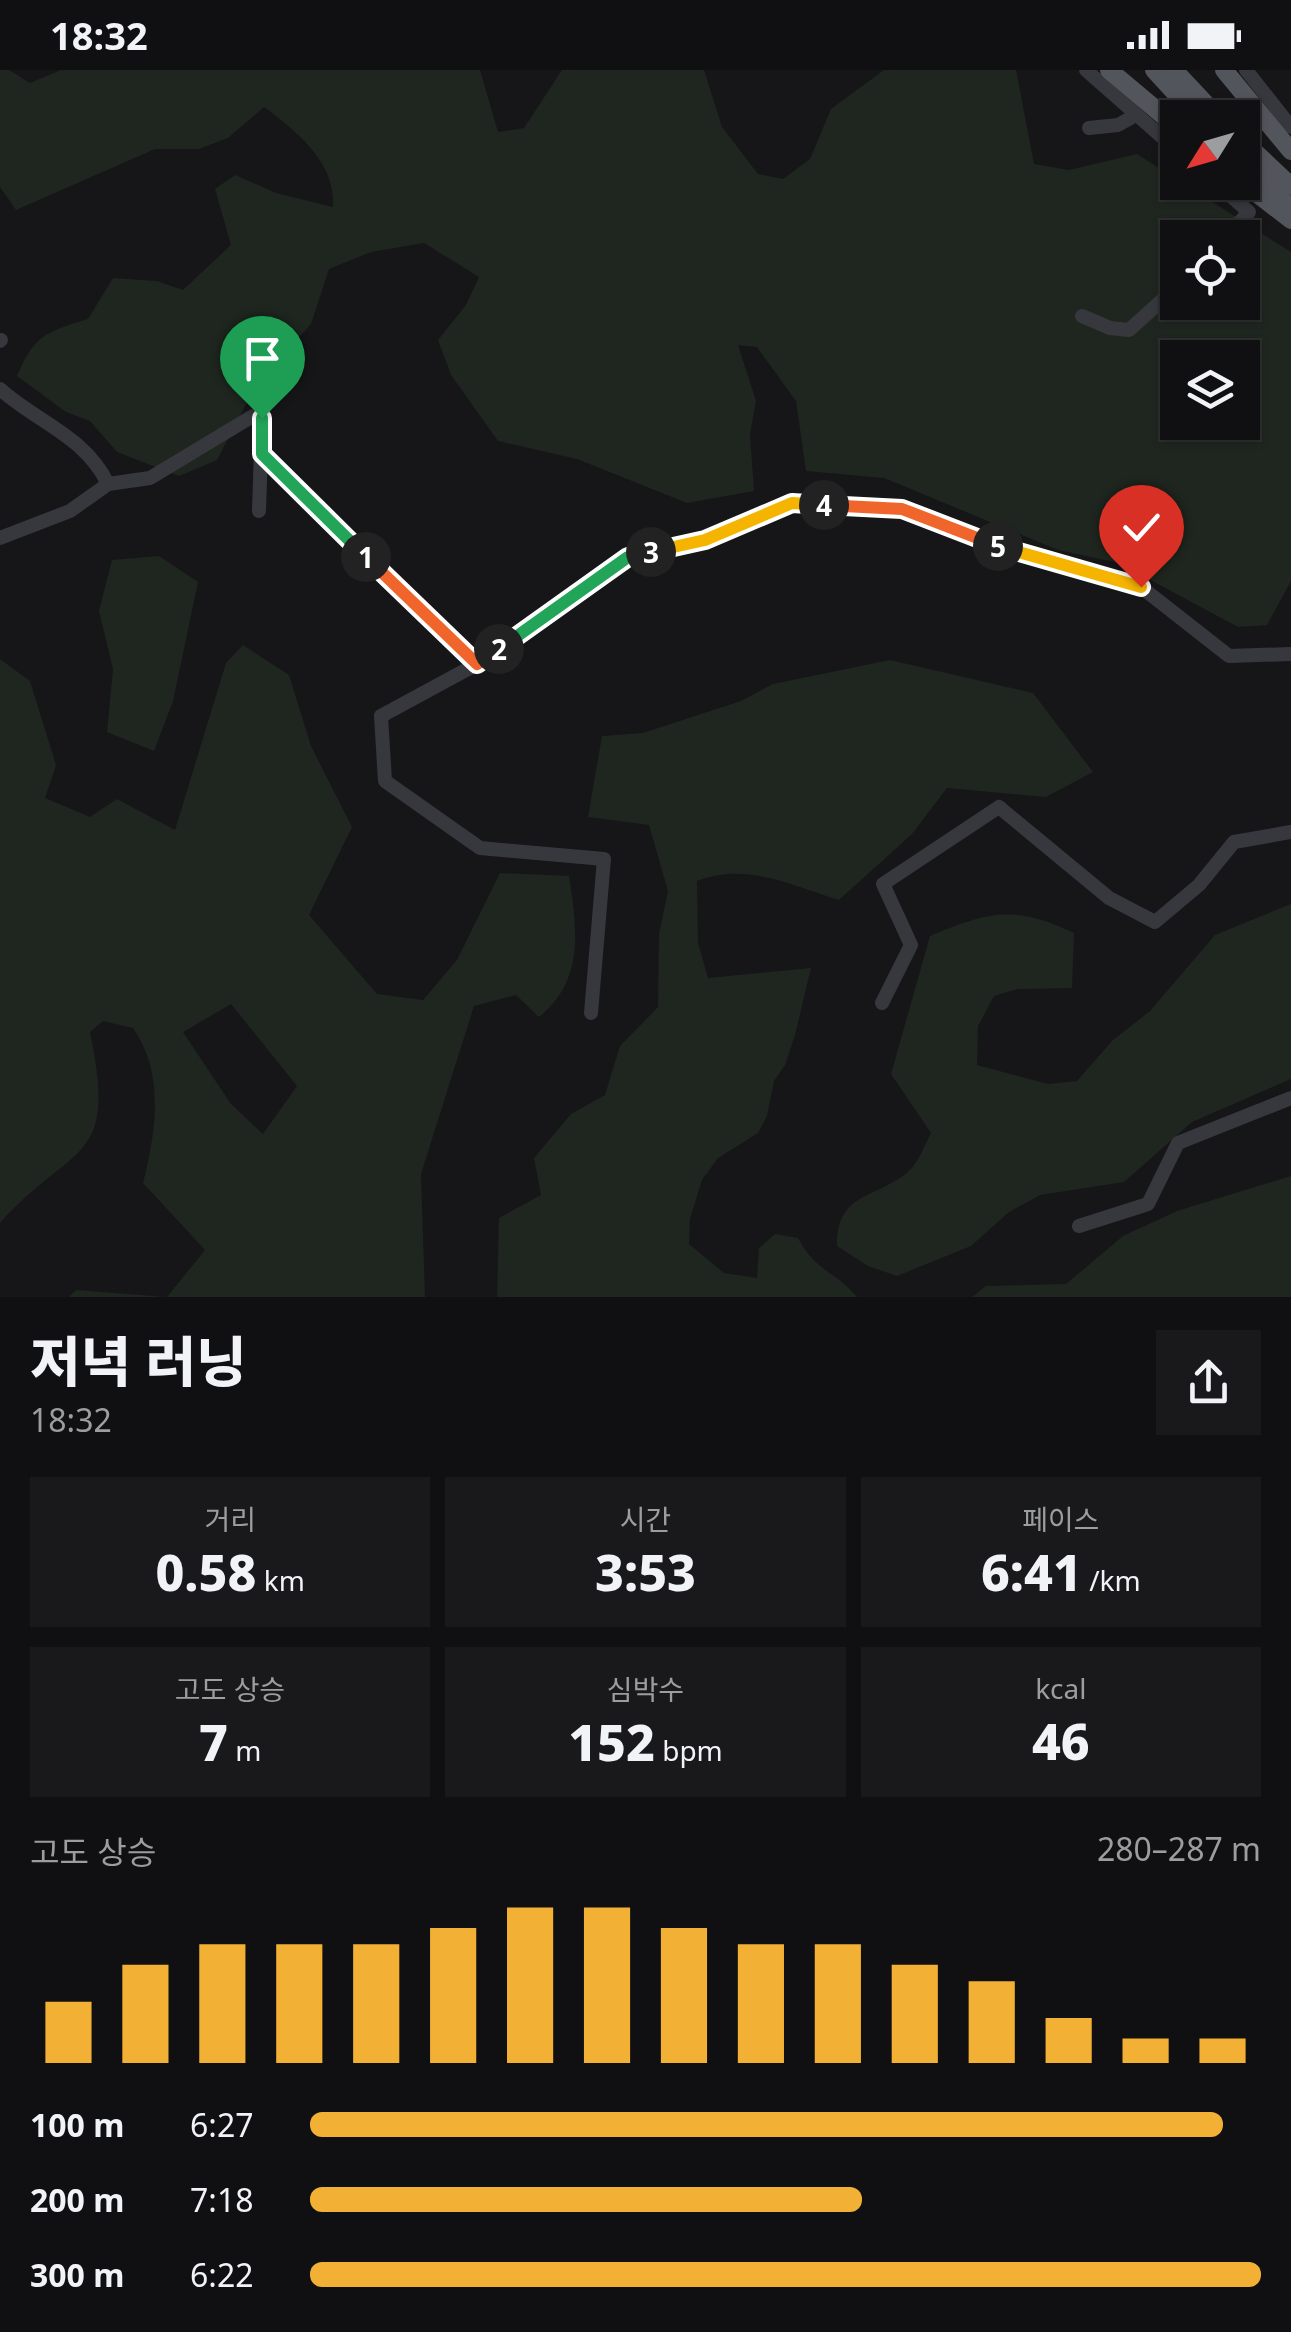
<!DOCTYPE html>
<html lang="ko">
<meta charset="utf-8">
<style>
body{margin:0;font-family:"Noto Sans","Noto Sans KR",sans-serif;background:#19191b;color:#f1f3f6;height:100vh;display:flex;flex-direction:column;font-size:38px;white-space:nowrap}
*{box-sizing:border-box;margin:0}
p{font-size:32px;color:#9c9d9f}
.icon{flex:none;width:55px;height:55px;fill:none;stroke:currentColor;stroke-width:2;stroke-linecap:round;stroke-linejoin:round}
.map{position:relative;height:1227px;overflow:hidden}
.drawer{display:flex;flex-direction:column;background:#101012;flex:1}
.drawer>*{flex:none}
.needle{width:65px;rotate:233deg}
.fabs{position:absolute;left:1160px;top:30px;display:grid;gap:20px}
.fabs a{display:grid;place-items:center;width:100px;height:100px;border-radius:0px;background:#101012;box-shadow:0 2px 8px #0004,0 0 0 2px #303032;font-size:50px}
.pin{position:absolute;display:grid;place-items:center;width:85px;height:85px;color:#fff;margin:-102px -42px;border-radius:50% 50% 50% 0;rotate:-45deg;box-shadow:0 0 10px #0007}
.pin .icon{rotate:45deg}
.km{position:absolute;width:50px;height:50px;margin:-25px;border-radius:50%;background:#222;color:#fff;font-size:28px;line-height:50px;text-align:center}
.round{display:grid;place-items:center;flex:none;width:105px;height:105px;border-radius:0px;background:#19191b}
.summary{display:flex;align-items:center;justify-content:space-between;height:170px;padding:0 30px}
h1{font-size:55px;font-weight:800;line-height:75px}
.stats{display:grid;grid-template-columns:repeat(3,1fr);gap:15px;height:170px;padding:10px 30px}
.stats div{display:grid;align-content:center;border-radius:0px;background:#19191b;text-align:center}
.stats b{font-size:50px;font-weight:800}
.stats small{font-size:28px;font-weight:400}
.stats p{font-size:28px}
.chart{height:280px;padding:20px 30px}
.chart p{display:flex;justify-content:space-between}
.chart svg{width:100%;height:180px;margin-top:10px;stroke:#f2b134;stroke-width:6}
ul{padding:0 30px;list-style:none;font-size:32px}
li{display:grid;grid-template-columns:160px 120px 1fr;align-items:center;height:75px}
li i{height:25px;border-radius:12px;background:#f2b134}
.status{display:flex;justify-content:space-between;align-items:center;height:70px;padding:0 50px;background:#101012;direction:ltr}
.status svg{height:28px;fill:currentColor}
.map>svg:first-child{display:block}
.green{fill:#1e261f;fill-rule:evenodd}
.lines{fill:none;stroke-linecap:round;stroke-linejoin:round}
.minor{stroke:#37383d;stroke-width:14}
.major{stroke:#53555c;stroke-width:18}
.split-1-casing{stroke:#fff;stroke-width:20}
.split-2-casing{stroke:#fff;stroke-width:20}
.split-3-casing{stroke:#fff;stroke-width:20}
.split-4-casing{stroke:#fff;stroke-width:20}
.split-5-casing{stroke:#fff;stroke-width:20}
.split-6-casing{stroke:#fff;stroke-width:20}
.split-1{stroke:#22a559;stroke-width:12}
.split-2{stroke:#f0652b;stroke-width:12}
.split-3{stroke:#22a559;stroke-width:12}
.split-4{stroke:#f5b400;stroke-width:12}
.split-5{stroke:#f0652b;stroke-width:12}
.split-6{stroke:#f5b400;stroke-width:12}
</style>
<div class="status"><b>18:32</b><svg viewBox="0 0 49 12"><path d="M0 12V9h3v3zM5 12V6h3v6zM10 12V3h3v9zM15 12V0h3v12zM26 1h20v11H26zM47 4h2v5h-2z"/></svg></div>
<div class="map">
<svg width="1291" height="1227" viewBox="0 0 1291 1227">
<rect width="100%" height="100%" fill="#161618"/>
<g class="green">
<path d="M0,0H9L30,13L61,0H480L498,62L524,58L562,0H704L722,57L758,104L783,109L810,89L831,39L884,0H1016L1034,94L1069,100L1137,84L1291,182V511L1267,555L1238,557L1119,493L1058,480L884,408L806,401L796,331L757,277L738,275L756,331L750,364L754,421L687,433L577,389L498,371L451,305L438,270L466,235L479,207L424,173L371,182L329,199L311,254L255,317L217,390L179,406L117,382L90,351L66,342L17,306C34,265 46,262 88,249L113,208L157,211L183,220L231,175L215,119L235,105L276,123L333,137C336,92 297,62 264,37L228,68L199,79H155L16,140L0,117ZM1178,168H1242V232H1178ZM1178,288H1242V352H1178Z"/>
<path d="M159,486L198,512L173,631L154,681L107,662L113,599L99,541L112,490Z"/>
<path d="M243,575L289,605L311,676L352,757L309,845L377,924L423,930L457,890L500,803L569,806C577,859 585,910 539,947L516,925L474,936L421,1104L425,1227H69L76,1220L167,1227L205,1180L143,1113C156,1061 165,1004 133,958L103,951L90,962C118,1096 74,1071 0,1153V589L30,611L56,695L45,728L90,747L117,729L175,760L226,593ZM231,934L297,1016L263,1064L231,1034L183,962Z"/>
<path d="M890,590L1033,623L1093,702L1046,727L947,718L912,764L839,830C791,815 746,792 697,811L698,873L708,908L811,898L795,965L785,995L774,1011L767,1046L758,1063L718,1088L702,1110L690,1149L689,1174L724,1203L757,1208L759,1178L775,1164L798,1168C816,1202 834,1200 857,1227H497L499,1148L541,1125L534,1088L571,1044L605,1025L620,976L658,937L659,864L668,821L649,755L588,747L602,666L643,663L741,631L773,614Z"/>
<path d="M1291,834V1009L1192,1052L1124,1112L1040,1125L1009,1142L971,1176L897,1206L868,1196L837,1176C836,1120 880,1129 911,1099C919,1091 925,1074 931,1063L891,1004L930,866C989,841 1015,835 1074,863L1072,918L1017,919L994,926L978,956L977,995L1048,1014L1077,1011L1112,971L1150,941L1215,865Z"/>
<path d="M1291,1106V1227H972L986,1216L1066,1214L1123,1166L1177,1141Z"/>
</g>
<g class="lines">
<g class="minor">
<path d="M1086,0L1178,81"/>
<path d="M1246,0L1291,57"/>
<path d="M1089,58L1118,55L1136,45"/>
<path d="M1215,112L1249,142L1225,168"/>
<path d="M1082,246L1110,258L1129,260L1178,216"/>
<path d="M0,271L1,270"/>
<path d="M0,319C38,353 85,366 108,414"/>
<path d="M262,384L477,594"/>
<path d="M0,468L70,441L108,414L150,408L253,346L262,348L259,441"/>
<path d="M882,933L911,875L883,814L999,737L1109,828L1155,852L1199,815L1234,772L1291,762"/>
<path d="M591,943L604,789L480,778L385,711L381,646L477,594L628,487L705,470L792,433L902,439L1021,485L1141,517L1229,586L1291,584"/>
<path d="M1079,1156L1148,1134L1178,1073L1291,1028"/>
</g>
<g class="major">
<path d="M1109,0L1178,58"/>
<path d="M1154,0L1198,48"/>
<path d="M1174,0L1219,48"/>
<path d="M1224,0L1291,81"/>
<path d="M1242,70L1291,116"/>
<path d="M1242,92L1291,138"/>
<path d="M1242,112L1291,150"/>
</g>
</g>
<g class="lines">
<defs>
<path id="split-1" d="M262,348V384L366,487"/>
<path id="split-2" d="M366,487L477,594L499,579"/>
<path id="split-3" d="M499,579L628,487L651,482"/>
<path id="split-4" d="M651,482L705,470L792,433L824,435"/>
<path id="split-5" d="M824,435L902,439L998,476"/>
<path id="split-6" d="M998,476L1141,517"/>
</defs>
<use href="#split-1" class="split-1-casing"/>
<use href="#split-2" class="split-2-casing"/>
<use href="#split-3" class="split-3-casing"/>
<use href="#split-4" class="split-4-casing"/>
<use href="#split-5" class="split-5-casing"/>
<use href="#split-6" class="split-6-casing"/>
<use href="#split-1" class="split-1"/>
<use href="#split-2" class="split-2"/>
<use href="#split-3" class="split-3"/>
<use href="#split-4" class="split-4"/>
<use href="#split-5" class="split-5"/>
<use href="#split-6" class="split-6"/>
</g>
</svg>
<div class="fabs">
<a><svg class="needle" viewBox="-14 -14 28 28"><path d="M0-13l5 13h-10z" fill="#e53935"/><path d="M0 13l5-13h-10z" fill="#9c9d9f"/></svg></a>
<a><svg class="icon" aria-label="locate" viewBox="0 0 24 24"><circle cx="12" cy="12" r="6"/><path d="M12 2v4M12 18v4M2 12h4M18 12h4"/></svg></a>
<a><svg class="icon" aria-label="layers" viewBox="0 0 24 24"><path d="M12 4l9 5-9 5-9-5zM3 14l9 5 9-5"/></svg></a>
</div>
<div class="pin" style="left:262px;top:348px;background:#1e9e55"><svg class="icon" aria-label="arrive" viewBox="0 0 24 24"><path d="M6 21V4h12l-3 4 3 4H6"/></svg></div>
<div class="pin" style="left:1141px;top:517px;background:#d93025"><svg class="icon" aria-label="check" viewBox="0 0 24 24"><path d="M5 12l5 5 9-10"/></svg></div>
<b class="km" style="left:366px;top:487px">1</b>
<b class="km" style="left:499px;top:579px">2</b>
<b class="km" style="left:651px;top:482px">3</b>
<b class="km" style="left:824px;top:435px">4</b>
<b class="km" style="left:998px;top:476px">5</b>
</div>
<section class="drawer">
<div class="summary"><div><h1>저녁 러닝</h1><p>18:32</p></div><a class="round"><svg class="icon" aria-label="share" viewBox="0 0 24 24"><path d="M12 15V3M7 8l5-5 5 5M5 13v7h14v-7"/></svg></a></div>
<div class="stats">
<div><p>거리</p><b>0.58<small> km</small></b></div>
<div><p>시간</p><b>3:53</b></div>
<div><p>페이스</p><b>6:41<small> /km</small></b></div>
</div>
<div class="stats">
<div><p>고도 상승</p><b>7<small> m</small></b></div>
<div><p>심박수</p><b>152<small> bpm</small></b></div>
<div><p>kcal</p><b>46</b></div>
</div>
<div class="chart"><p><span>고도 상승</span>280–287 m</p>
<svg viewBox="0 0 160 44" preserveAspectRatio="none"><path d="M5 44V29M15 44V20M25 44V15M35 44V15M45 44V15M55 44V11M65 44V6M75 44V6M85 44V11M95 44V15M105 44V15M115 44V20M125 44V24M135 44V33M145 44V38M155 44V38"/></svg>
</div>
<ul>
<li><b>100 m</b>6:27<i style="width:96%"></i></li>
<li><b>200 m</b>7:18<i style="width:58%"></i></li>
<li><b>300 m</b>6:22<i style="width:100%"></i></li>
</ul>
</section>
